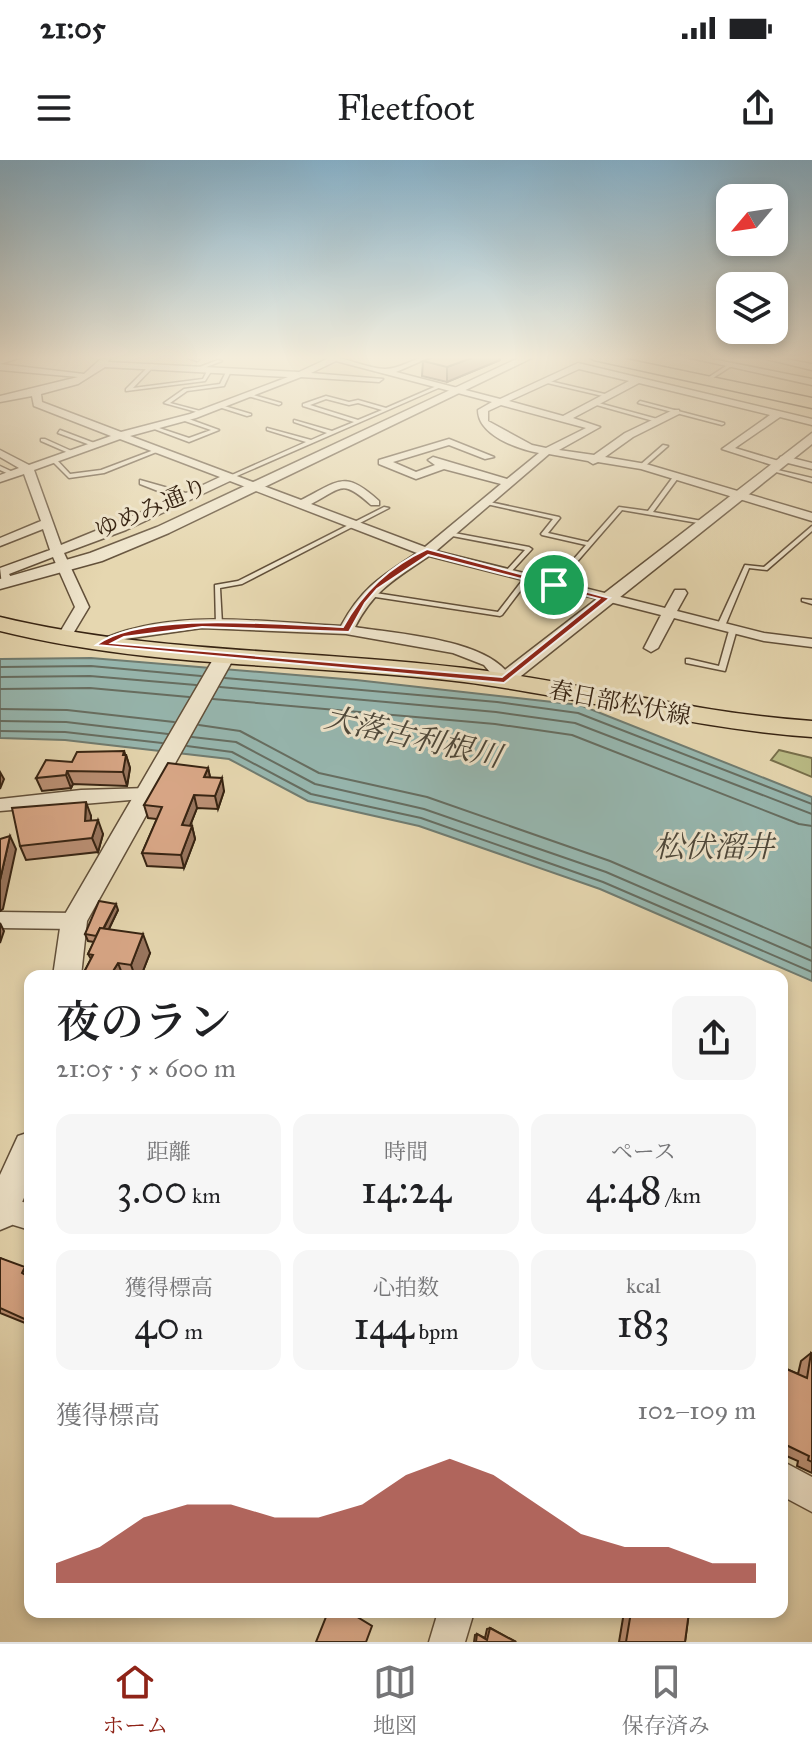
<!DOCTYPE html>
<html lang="ja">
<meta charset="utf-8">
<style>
body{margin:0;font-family:"IM FELL Great Primer","Noto Serif JP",serif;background:#f6f6f6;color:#202124;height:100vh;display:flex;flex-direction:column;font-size:30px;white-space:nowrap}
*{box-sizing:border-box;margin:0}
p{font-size:26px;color:#757577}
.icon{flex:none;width:44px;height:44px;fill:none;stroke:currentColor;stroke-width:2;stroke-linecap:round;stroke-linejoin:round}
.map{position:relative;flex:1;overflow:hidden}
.sheet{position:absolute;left:24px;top:810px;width:764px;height:648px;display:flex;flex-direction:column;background:#fff;border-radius:16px;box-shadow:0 4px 12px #0003}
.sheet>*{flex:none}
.needle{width:52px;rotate:241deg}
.fabs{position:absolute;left:716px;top:24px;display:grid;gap:16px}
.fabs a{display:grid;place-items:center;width:72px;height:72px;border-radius:16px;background:#fff;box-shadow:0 4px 12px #0003;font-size:40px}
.pin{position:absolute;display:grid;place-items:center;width:68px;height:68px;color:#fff;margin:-34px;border:4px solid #fff;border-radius:50%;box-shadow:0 2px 8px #0007}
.round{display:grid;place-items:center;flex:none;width:84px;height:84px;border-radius:16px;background:#f6f6f6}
.headline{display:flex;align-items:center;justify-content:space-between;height:136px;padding:0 32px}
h1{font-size:44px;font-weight:600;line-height:60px}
.metrics{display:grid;grid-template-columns:repeat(3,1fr);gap:12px;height:136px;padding:8px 32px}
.metrics div{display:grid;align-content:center;border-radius:16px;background:#f6f6f6;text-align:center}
.metrics b{font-size:40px;font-weight:600}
.metrics small{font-size:22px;font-weight:400}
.metrics p{font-size:22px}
.chart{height:224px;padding:16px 32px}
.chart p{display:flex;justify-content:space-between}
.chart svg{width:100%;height:144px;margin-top:8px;fill:#8f2418;opacity:.7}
.status{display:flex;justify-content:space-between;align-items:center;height:56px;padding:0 40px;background:#fff;direction:ltr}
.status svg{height:22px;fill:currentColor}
header{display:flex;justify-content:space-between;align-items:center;height:104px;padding:0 32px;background:#fff;font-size:36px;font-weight:600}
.dock{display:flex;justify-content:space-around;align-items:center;height:112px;border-top:2px solid #e0e0e0;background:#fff;font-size:22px;color:#757577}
.dock a{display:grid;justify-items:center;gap:4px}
.dock .on{color:#8f2418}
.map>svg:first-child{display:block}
.green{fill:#bbbd87;stroke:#78704c;stroke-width:2}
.water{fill:#97b8b1;stroke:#707c71;stroke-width:2}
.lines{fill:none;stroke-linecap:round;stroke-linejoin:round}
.shore{stroke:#666e62;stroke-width:2}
.service-casing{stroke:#62503a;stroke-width:3}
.minor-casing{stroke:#62503a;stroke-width:3}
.tertiary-casing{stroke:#62503a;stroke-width:3}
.primary-casing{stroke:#362312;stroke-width:3}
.service{fill:#efe5cc;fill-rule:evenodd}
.minor{fill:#efe5cc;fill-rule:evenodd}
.tertiary{fill:#efe5cc;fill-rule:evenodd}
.primary{fill:#e6d7b0;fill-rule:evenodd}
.wall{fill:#bb9075;stroke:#362312;stroke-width:2}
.shaded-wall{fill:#99765f;stroke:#362312;stroke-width:2}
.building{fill:#daa888;stroke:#362312;stroke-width:2}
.route{fill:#8f2418;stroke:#fff;stroke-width:2;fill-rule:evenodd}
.labels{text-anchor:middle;stroke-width:6;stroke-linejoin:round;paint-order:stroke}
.far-street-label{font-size:24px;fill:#362312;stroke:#efe5cc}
.water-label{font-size:30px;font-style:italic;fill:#4e483a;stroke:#efe5cc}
</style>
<div class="status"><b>21:05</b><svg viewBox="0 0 49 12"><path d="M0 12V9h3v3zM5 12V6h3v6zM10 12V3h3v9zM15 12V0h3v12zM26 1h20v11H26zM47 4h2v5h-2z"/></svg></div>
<header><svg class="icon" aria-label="menu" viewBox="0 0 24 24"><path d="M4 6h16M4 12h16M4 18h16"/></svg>Fleetfoot<svg class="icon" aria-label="share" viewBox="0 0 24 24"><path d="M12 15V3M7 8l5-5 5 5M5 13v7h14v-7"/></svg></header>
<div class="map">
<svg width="812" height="1482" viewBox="0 0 812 1482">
<rect width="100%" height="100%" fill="#e6d7b0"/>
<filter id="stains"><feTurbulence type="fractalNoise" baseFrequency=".0025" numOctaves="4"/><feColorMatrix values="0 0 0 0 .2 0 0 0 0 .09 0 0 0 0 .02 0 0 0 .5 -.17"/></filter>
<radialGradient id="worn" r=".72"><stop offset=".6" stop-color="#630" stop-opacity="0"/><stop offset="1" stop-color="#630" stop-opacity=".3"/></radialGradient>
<path class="green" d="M779,590L812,598V617L771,600Z"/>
<path class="water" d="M91,498L356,520L580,545L812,637V821L600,729L419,666L308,641L229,599L65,580L0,578V499Z"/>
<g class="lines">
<g class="shore">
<path d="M0,507L91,506L201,516"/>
<path d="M0,517L90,516L196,525"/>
<path d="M225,518L497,542L578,553L812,644"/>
<path d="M220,527L496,552L575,563L812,654"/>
<path d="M0,529L90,528L189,537"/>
<path d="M213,539L495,564L572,575L799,664L812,666"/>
<path d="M0,549L67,550L174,562"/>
<path d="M0,561L66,562L168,574"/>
<path d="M199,565L240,571L319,613L427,637L610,701L812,788"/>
<path d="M0,571L65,572L162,583"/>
<path d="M192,577L236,582L315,624L424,649L606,712L812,801"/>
<path d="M187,586L232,592L311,634L421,658L603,722L812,812"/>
</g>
<defs>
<g id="service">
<path d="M182,196H187L199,200L197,201Z"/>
<path d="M218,200L222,201L201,209L197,208Z"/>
<path d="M151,204L155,205L133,228L203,219L208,209L212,210L205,221L126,231V229Z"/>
<path d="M729,204L733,205L713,218L709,217Z"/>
<path d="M227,210L231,211L224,226L187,231L170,243L204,252V254L164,243L184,229L220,224Z"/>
<path d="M545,220L609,235V236L607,237L543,222Z"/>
<path d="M439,225L443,226L230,319L225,318L306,282L267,270V268L311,280L327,273L294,262V260L332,271L354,262L303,246V244L326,236L349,242L358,240L386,248ZM326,239L349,245L358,243L382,250L358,260L310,245Z"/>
<path d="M250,234L281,243V244L279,245L248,236Z"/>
<path d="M640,241L724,263V264L722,265L638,243Z"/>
<path d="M595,242L661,260V261L657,262L593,244Z"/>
<path d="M221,245L251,254V255L247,256L219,247Z"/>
<path d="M182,258H186L219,270L189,282L149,267L153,266L189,278L211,270L182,260Z"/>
<path d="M60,270L97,284L98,285L93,286L58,273Z"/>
<path d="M41,279H45L76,293L71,294L41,281Z"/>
<path d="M663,285L668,286L644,307H640V305Z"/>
<path d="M154,290L159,291L104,313L69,318L51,300L56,299L70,314L101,310Z"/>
<path d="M0,306L15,313L16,314L11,315L0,310Z"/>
<path d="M769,308L812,318V322L769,310Z"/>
<path d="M675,316L678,318L653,352L702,361L704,362V364L622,350L556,426L554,427L551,425L552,424L586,385L542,375L541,374L553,359L482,343L485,341L559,357L560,358L548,373L588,382L619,347L648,351L673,317Z"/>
<path d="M384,347L389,348L242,424L220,428L222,464L216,465L215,425L238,421Z"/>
<path d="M812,366V371L767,410L749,408L725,466L718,468L717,466L745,405L764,407Z"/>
<path d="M449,372L529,387L532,389L509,414H505V412L525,390L447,375L446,374Z"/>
<path d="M525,417L530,418L502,455L500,456L369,436L366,434L369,432L498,452Z"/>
<path d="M802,439L812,440V444L802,441Z"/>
<path d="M730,467L737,469L725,511L686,503V499H689L719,506Z"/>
</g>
<g id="minor">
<path d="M104,196H112L108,202L299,212L327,199L323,196C345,196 364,208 385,209C401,209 416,196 433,196L396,212L500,239L578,203L812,259V265L780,257L735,288L782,302V306L778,307L722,289L770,255L639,223L573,258L600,267L559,290L594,295L625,273L673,250H679V254L633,277L605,297L646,304L812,353V361L641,309L598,302L593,304L588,301L549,294L436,391L665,448L675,430H685L687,433L677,451L764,473L812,479V487L764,481L674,458L658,488L651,492L644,488L661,455L429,396C395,419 374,430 355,467C396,474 493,479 512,520L509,523H499L484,505L453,493L346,474L202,468L125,479L106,488H96V482C169,447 262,462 341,466C362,427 382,416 417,393L230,321L126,370L64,393L89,447L68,482H58L56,479L75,447L53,397L9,414L14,422L12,425H2L0,408L50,390L43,369L0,386V378L41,361L24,314L0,322V315L19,308L0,297V290L29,305L111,276L34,246L32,236L0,242V236L78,217L0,210V204L84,214ZM336,201L492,242L478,250C478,275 517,289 539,293L507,319L433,297L428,300L435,305L416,312L393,302L449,285L485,299L494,297L449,279L379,300V304L416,319L444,309L501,324L425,387L311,344C343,327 342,319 371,345H379V341C344,309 339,321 301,340L130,276L196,258L301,217L379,222L383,219L311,213ZM105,207L288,217L190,254L121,272L42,242L41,234L78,224ZM579,209L629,221L563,256L509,241ZM501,245L586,268L546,288L532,285L488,261V251ZM120,279L220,317L186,333L140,320V324L176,338L61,385L34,310Z"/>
<path d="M682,196H697L812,219V225Z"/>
<path d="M754,196H769L812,204V210Z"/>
<path d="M784,296L812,303V309L780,301V297Z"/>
<path d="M148,628L154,630L157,634L154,638L0,651V639L81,630Z"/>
<path d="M0,752L74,753L81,756L84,761L81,766L74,769L0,768Z"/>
<path d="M2,1036L30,1044V1070L0,1061Z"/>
<path d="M782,1301L812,1317V1352L782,1336Z"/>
<path d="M438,1452H474L465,1482H429Z"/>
</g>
<g id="tertiary">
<path d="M8,196H25L0,204V198Z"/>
<path d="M523,196H536L169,373L102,401L0,429V419L90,393L157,367Z"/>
<path d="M812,273V284L511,524H497L494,520L497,516Z"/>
<path d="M225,490L235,496L87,761L81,816H53L61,761L215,496Z"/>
<path d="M30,972V1024L12,1065L0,1070V1015L18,976Z"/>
</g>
<g id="primary">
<path d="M587,196H611L812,238V248L594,200Z"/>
<path d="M0,457C153,494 309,489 464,508C581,522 694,553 812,561V577C694,569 581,537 464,522C309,503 153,509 0,471Z"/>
</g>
</defs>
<use href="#service" class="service-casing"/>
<use href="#minor" class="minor-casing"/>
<use href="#tertiary" class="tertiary-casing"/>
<use href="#primary" class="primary-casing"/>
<use href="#service" class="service"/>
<use href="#minor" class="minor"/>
<use href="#tertiary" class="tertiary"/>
<use href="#primary" class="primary"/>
</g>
<g class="wall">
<path d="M500,200L447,222L422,216L423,201Z"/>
<path d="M124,591L125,595H126L130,608L127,626L73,624L71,628L42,631L36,618L72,602Z"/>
<path d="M208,608L210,618L224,631L218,649L197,648L190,666H192L195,679L184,708L147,706L142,693L157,659L148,658L144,645Z"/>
<path d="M91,656V661L103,674L98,692L26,700L20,686Z"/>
<path d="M118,750L109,769L150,793L141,816H82L91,799L88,794L94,782L88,781L85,774Z"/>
<path d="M0,1098L30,1112V1165L0,1153Z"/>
<path d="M811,1193L812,1194V1313L797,1306L798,1301L782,1294V1207L798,1214L801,1201Z"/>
<path d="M624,1452H689L685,1482H619Z"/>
<path d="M490,1468L516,1482H474L475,1475L477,1474L485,1478L487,1469Z"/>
</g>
<g class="shaded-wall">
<path d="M477,196H500V200L447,222V207Z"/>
<path d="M124,591L126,598V595L130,608L127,626L123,612Z"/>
<path d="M208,608L211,621L204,617Z"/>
<path d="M67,611L73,624L71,628L66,615Z"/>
<path d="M0,612L4,619L0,629Z"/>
<path d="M222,618L224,631L218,649L215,636Z"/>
<path d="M194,635L197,648L185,678L182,665Z"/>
<path d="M86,642L91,656L90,675L85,661Z"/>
<path d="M98,660L103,674L98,692L92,678Z"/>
<path d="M192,666L195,679L184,708L181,695Z"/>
<path d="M10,676L16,689L3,749L0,751V720Z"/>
<path d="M116,744L118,750L102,783L100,776Z"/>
<path d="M0,763L4,771L0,783Z"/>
<path d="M143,774L150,793L141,816H135L131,805Z"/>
<path d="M118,803L123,816H110Z"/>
<path d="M25,1107L30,1112V1121L22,1113Z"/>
</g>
<g class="building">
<path d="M436,196H477L447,207L423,201Z"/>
<path d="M124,591L123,595H126L123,612L67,611L66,615L36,618L46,600L72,602L77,592Z"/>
<path d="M168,603L208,608L204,617L222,618L215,636L194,635L182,665L192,666L181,695L142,693L162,647L144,645Z"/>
<path d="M86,642L85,661L98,660L92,678L20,686L12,648Z"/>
<path d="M10,676L0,720V679Z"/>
<path d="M99,741L116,744L103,769L100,768L96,776L85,774Z"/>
<path d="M100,768L143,774L131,805L118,803L110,816H82L93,795L88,794Z"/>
<path d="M0,1098L25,1107L22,1113L30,1118V1164L28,1163L29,1161L0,1148Z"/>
<path d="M811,1193L812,1194V1302L808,1300L809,1296L782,1283V1207L807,1218Z"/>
<path d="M328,1452H349L372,1466L366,1482H316Z"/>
<path d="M631,1452H689L685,1482H626Z"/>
<path d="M490,1468L516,1482H476L477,1474L487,1480Z"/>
</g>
<linearGradient id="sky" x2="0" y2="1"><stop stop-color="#87b6d2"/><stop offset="0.49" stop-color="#f4eddb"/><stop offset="1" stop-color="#f4eddb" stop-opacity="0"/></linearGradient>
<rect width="812" height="403" fill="url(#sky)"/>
<path class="route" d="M427,389L610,438L504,523L96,485C142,450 284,465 343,467C362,432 390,406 427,389ZM428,395L599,439L502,517L112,483L124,477L202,467L349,472L365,443L377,429Z"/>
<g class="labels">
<g class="far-street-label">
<text transform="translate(151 348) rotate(-23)" y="8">ゆめみ通り</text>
<text transform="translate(620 543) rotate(11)" y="8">春日部松伏線</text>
</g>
<g class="water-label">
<text transform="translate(413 577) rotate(13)" y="10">大落古利根川</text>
<text x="714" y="697">松伏溜井</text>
</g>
</g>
<rect width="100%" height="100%" filter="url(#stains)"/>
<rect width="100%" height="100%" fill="url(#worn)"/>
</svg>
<div class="fabs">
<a><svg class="needle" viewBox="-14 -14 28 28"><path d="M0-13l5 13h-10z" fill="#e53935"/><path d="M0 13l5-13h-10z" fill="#757577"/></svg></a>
<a><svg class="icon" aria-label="layers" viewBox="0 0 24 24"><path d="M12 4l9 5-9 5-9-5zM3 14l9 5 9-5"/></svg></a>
</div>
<div class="pin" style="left:554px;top:425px;background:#1e9e55"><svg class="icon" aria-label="arrive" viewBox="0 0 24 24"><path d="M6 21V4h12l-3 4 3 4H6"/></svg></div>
<section class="sheet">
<div class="headline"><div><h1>夜のラン</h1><p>21:05 · 5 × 600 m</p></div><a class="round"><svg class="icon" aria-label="share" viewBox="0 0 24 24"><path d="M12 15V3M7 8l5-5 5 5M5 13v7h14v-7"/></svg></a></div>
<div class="metrics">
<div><p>距離</p><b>3.00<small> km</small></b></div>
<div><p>時間</p><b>14:24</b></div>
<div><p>ペース</p><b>4:48<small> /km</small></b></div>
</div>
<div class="metrics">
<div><p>獲得標高</p><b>40<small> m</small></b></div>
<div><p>心拍数</p><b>144<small> bpm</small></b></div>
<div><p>kcal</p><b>183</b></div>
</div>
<div class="chart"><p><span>獲得標高</span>102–109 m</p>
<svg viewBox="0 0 160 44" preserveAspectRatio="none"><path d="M0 44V38L10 33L20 24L30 20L40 20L50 24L60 24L70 20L80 11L90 6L100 11L110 20L120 29L130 33L140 33L150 38L160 38V44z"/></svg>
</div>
</section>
</div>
<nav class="dock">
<a class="on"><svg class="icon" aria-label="home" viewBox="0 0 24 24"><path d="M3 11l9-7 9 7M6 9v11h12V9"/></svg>ホーム</a>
<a><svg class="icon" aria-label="map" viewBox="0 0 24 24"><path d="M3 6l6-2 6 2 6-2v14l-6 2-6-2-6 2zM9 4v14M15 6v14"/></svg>地図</a>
<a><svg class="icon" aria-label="saved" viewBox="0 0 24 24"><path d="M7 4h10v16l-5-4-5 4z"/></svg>保存済み</a>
</nav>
